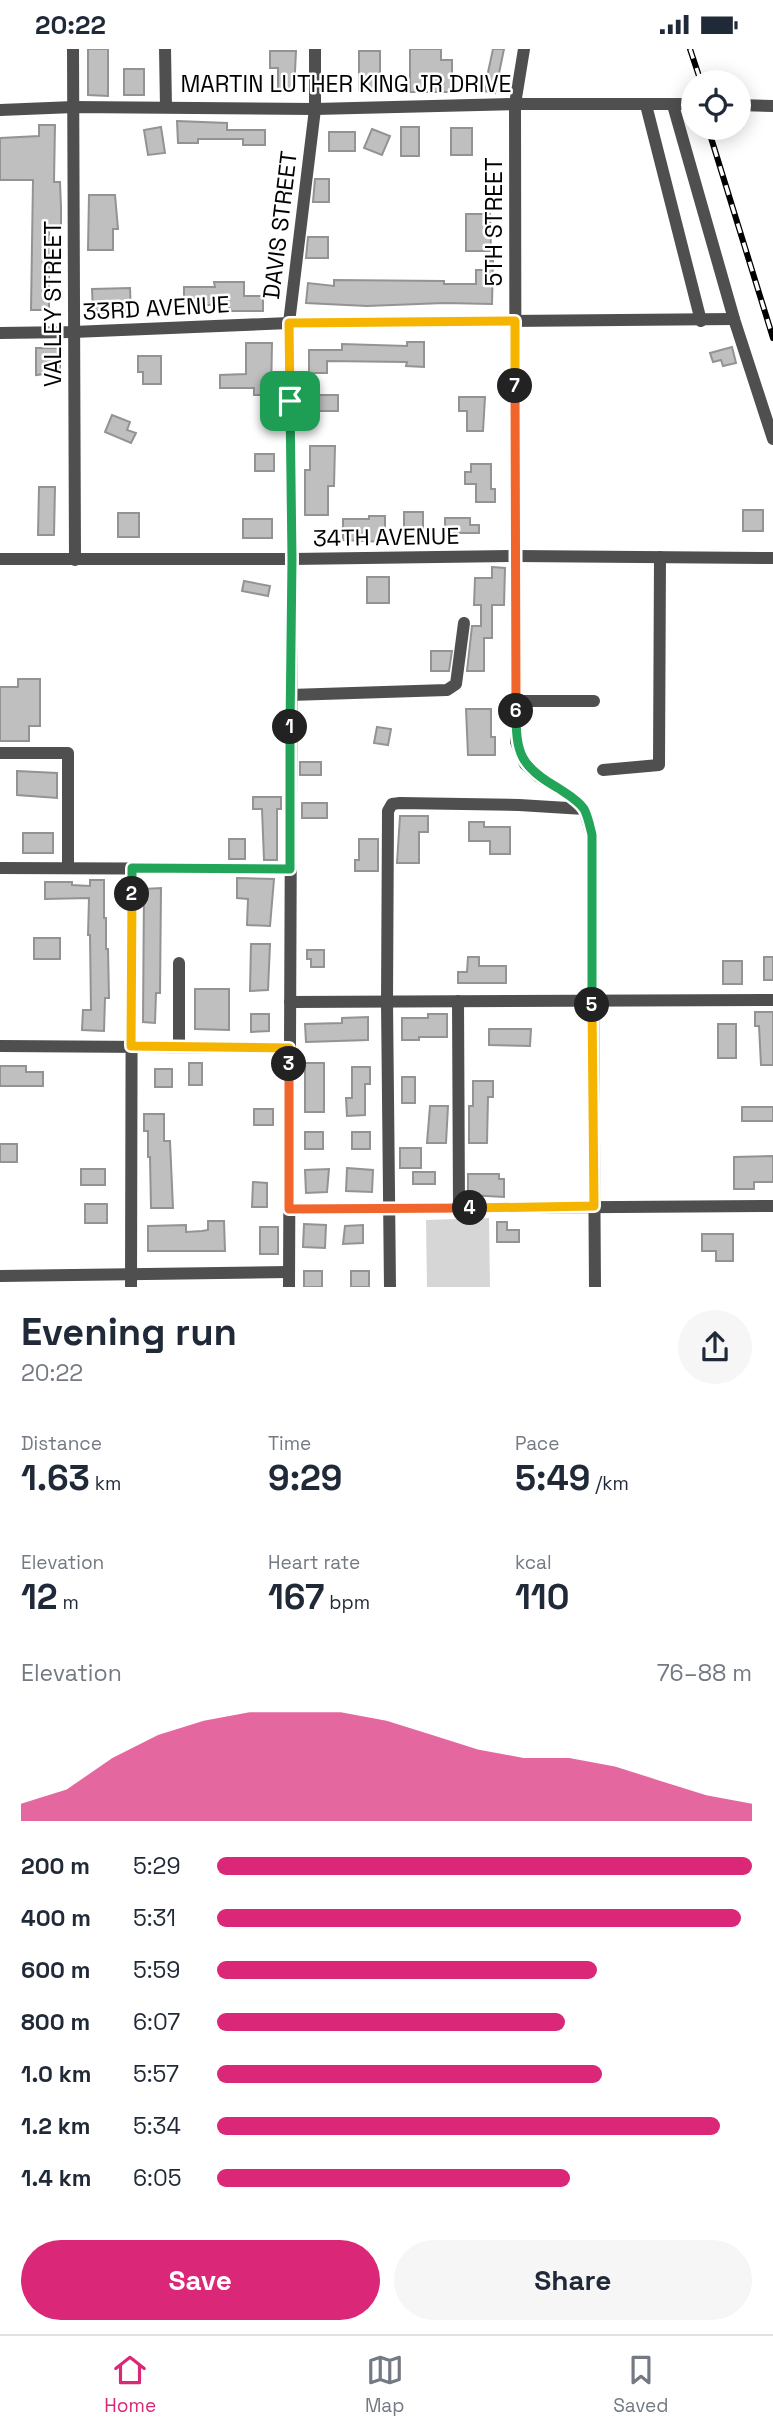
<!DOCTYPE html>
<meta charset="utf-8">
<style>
body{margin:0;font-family:"Space Grotesk",sans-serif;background:#f6f6f7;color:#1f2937;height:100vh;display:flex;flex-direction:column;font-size:26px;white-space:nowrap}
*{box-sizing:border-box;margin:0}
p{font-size:23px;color:#747a83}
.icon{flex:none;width:38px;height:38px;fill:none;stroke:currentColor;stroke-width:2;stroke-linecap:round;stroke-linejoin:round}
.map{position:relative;height:1238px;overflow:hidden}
.sheet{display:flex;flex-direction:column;background:#fff;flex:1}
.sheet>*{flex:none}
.fabs{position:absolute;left:681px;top:21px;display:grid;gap:14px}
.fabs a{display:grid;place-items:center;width:70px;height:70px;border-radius:50%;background:#fff;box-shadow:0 4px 18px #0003;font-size:35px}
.pin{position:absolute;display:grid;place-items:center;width:60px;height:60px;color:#fff;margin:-30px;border-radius:14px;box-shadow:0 4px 10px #0006}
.km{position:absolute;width:35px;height:35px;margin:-18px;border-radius:50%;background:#222;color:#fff;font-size:19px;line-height:35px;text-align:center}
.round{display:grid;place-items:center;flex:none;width:74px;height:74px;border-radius:37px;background:#f6f6f7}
.overview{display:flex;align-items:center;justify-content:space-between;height:119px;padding:0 21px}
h1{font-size:38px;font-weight:600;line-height:52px}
.figures{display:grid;grid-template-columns:repeat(3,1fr);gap:10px;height:119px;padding:7px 21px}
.figures div{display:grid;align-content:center}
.figures b{font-size:35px;font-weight:600}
.figures small{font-size:19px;font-weight:400}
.figures p{font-size:19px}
.chart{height:196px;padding:14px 21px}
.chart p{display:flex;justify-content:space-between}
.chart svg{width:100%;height:126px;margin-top:7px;fill:#db2777;opacity:.7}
.cta{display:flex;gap:14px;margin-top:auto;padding:14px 21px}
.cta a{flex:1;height:80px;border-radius:42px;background:#db2777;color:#fff;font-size:28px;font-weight:600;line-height:80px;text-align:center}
.cta a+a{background:#f6f6f7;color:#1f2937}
ul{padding:0 21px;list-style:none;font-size:23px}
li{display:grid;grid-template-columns:112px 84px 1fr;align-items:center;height:52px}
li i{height:18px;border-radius:9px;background:#db2777}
.status{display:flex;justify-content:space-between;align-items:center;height:49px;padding:0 35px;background:#fff;direction:ltr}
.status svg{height:19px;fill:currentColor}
.tab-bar{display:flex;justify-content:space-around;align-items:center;height:98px;border-top:2px solid #e0e1e3;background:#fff;font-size:19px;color:#747a83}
.tab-bar a{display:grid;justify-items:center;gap:4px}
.tab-bar .current{color:#db2777}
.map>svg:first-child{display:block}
.green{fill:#d6d6d6}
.building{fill:#bfbfbf;stroke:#939393;stroke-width:2}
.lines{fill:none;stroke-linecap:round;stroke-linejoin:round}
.minor{stroke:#4f4f4f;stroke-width:12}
.rail-casing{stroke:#000;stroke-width:6}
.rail{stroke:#fff;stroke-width:3.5;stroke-dasharray:10;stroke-linecap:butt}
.split-1-casing{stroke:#fff;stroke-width:14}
.split-2-casing{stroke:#fff;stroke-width:14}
.split-3-casing{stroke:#fff;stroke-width:14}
.split-4-casing{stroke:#fff;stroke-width:14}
.split-5-casing{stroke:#fff;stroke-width:14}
.split-6-casing{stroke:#fff;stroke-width:14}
.split-7-casing{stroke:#fff;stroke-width:14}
.split-8-casing{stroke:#fff;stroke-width:14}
.split-1{stroke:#22a559;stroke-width:9}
.split-2{stroke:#22a559;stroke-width:9}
.split-3{stroke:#f5b400;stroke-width:9}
.split-4{stroke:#f0652b;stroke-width:9}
.split-5{stroke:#f5b400;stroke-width:9}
.split-6{stroke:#22a559;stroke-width:9}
.split-7{stroke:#f0652b;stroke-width:9}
.split-8{stroke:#f5b400;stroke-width:9}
.labels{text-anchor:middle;stroke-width:5;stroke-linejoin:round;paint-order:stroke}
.street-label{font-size:23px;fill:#000;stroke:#fff}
</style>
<div class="status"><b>20:22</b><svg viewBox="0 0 49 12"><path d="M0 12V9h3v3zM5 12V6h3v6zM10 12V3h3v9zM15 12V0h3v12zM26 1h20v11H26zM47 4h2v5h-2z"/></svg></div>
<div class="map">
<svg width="773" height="1239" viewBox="0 0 773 1239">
<rect width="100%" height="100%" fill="#fff"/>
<path class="green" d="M489,1169L490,1238H427L426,1171Z"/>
<g class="building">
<path d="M88,0H108V47L88,46Z"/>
<path d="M410,0H441V11H452V43H410Z"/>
<path d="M493,0H504L495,44L484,42Z"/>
<path d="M270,2H296L294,43H278V19H270Z"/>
<path d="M359,2H380V42L359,41Z"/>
<rect x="124" y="20" width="20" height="26"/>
<path d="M177,72L227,74V81H265V96H243V90H198V94H178Z"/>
<path d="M39,76H55L54,133H60L61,158V176H49V261H31L33,131H0V89L39,87Z"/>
<path d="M161,78L165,104L148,106L144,81Z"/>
<rect x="401" y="78" width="18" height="29"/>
<rect x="451" y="79" width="21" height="27"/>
<path d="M372,80L390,87L382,106L364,99Z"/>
<rect x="329" y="83" width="26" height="19"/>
<path d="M315,130H329V153H313Z"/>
<path d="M89,146H115L118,180H113V201H88Z"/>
<path d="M466,165H490L491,202H466Z"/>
<path d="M308,188H328V209H306Z"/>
<path d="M484,212H493L492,255L444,254L367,257L306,254L308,234L334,237V231L444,232V235H476V221H484Z"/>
<path d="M214,233H244V247H263V262H229V256H184V238H215Z"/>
<path d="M130,239L131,263L93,264L92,240Z"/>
<path d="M407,293H424V318L406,317L407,313L327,312V324H309V301H342V295L407,297Z"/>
<path d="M246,294H272L271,346H254V339H220V326L246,325Z"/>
<path d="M732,298L736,314L723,317L721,311L713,313L710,304Z"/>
<path d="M36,299H60V323L36,326Z"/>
<path d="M138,307H161V335H143V323H138Z"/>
<rect x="309" y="346" width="29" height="16"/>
<path d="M459,348H485L483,382H467V362H459Z"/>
<path d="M112,366L130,373L127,381L136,384L131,394L105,383Z"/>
<path d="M310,397H335L334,437H328V466H305V421H310Z"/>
<rect x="255" y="405" width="19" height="17"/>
<path d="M471,415H491V440H495V453H476V435H465V423H471Z"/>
<path d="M39,438H55L54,486H38Z"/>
<rect x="743" y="461" width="20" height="21"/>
<rect x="404" y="463" width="19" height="30"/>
<rect x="118" y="464" width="21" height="24"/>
<path d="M369,467H385V493L343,491V470H369Z"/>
<path d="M445,469H470V476H479V484H445Z"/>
<rect x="243" y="470" width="29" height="19"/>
<path d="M492,518L505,519L504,556H492V589H484V622H467L472,577H481V556H474L475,529H492Z"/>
<rect x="367" y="528" width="22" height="26"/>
<path d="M244,532L270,537L268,547L242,542Z"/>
<path d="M431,602H452L449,622H431Z"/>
<path d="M18,630H40V677H29V692H0V638H18Z"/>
<path d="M466,660H491V688H495V706H468Z"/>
<path d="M377,678L391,680L388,696L374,694Z"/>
<rect x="300" y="713" width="21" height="13"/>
<path d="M17,722L57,724V749L17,746Z"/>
<path d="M253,748H281V760H277V811H264L262,760H253Z"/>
<rect x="302" y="754" width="25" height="15"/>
<path d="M400,767H428V783H419V814H397Z"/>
<path d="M469,773H484V778H510V805H490V792H469Z"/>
<rect x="23" y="784" width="30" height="20"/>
<rect x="229" y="790" width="16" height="20"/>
<path d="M359,790H378V822H355V811H359Z"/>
<path d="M237,829L274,830L270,877L247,876L248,850L237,849Z"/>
<path d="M90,831H104V869H106V900H108L109,949H105L104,982L82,981L83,961H91L90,886H88L89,849L45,850V833H72V836L90,837Z"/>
<path d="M161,839L160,944H156L155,974L143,973L144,840Z"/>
<rect x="34" y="889" width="26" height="21"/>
<path d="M251,895H270L268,941L250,942Z"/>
<path d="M307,901H324V918H311V910H307Z"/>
<path d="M468,908H479V917H506V934H458V923H467Z"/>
<rect x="764" y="908" width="9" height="23"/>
<rect x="723" y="912" width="19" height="23"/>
<path d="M195,940H229V981L195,980Z"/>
<path d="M755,963H773V1016H761L759,977H755Z"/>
<path d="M251,965H269V982L251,983Z"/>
<path d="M428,965H447V988H419V991H402V969H428Z"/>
<path d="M368,968V991L306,993L305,975L342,974V969Z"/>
<rect x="718" y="975" width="18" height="34"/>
<path d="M489,980H531L530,997L489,996Z"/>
<rect x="189" y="1014" width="13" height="22"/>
<rect x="305" y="1014" width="19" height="49"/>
<path d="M0,1017H26V1023H43V1037H0Z"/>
<path d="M352,1018H370V1035H365V1066L347,1067L346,1049H352Z"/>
<rect x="155" y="1020" width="17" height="18"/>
<rect x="402" y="1028" width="13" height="26"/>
<path d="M473,1032H493V1048H488L487,1094H469V1057H473Z"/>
<path d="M430,1057H448L446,1094H427Z"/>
<rect x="742" y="1058" width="31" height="14"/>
<rect x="254" y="1060" width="19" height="16"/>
<path d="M144,1065H164V1092H170L173,1159H151L150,1108H148V1082H144Z"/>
<rect x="305" y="1083" width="18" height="17"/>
<rect x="352" y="1083" width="18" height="17"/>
<rect x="0" y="1095" width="17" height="18"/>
<rect x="400" y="1099" width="21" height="20"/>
<path d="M773,1107V1133H754V1140H734V1108Z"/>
<path d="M347,1119L373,1121L372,1143L346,1142Z"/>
<rect x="81" y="1120" width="24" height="16"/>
<path d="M329,1120L327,1143L306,1144L305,1121Z"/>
<rect x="413" y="1123" width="22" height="12"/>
<path d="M468,1125H499V1130H504V1148L468,1146Z"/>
<path d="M253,1133L267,1134V1158H252Z"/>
<rect x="85" y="1155" width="22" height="19"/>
<path d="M208,1172H224L225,1202H148V1177L186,1176V1183L202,1182L208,1181Z"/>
<path d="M497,1173H507V1181H519V1193H497Z"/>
<path d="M304,1175L326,1176L325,1199L303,1198Z"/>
<path d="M363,1176V1194L343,1195L345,1177Z"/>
<rect x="260" y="1178" width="18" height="27"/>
<path d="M702,1185H733V1212H716V1202H702Z"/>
<rect x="304" y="1222" width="18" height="16"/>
<rect x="351" y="1222" width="18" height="16"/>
</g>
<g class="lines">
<g class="minor">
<path d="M73,0L75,511"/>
<path d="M165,0L166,58"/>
<path d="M524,0L515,55L516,693L525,715L539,728L570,747L584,760L592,787L595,1239"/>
<path d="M646,56L701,272"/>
<path d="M673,56L734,270L773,390"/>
<path d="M738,56L773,57"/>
<path d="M0,61L74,58L315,60L515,55H693"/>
<path d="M0,284L73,283L289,274L734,270"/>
<path d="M0,510H292L515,507L773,509"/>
<path d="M290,646L447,641L456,635L464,574"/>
<path d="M517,652H594"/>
<path d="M0,704H68V818"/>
<path d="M603,721L659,716L660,508"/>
<path d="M0,819L290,820"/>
<path d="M458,952L459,1159"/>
<path d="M290,953L773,951"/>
<path d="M0,997L289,999"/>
<path d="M179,997V914"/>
<path d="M289,1160L773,1157"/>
<path d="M0,1227L289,1223"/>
<path d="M131,1239L132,819"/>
<path d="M289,1239L292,510L289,274L315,60V0"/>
<path d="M390,1239L387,953L388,762L392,755L400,754L519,756L584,760"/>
</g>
<defs>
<g id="rail">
<path d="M690,0L701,33"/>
<path d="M708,79L773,289"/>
</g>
</defs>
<use href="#rail" class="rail-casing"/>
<use href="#rail" class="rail"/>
</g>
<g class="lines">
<defs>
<path id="split-1" d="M290,678L292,510L290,352"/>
<path id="split-2" d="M132,845V819L290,820V678"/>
<path id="split-3" d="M132,845L131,997L289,999V1015"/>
<path id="split-4" d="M289,1015V1160L470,1159"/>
<path id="split-5" d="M470,1159L594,1157L592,956"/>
<path id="split-6" d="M516,662C516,705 520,717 558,739C567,745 578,751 584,760C588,767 590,778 592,786V956"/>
<path id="split-7" d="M515,337L516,662"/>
<path id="split-8" d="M290,352L289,274L515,272V337"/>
</defs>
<use href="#split-1" class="split-1-casing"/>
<use href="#split-2" class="split-2-casing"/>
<use href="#split-3" class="split-3-casing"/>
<use href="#split-4" class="split-4-casing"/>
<use href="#split-5" class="split-5-casing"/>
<use href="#split-6" class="split-6-casing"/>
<use href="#split-7" class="split-7-casing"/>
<use href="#split-8" class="split-8-casing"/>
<use href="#split-1" class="split-1"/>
<use href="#split-2" class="split-2"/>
<use href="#split-3" class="split-3"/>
<use href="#split-4" class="split-4"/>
<use href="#split-5" class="split-5"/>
<use href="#split-6" class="split-6"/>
<use href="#split-7" class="split-7"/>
<use href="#split-8" class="split-8"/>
</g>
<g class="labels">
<g class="street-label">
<text x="346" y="43">MARTIN LUTHER KING JR DRIVE</text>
<text transform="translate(494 173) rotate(-90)" y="8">5TH STREET</text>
<text transform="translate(280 176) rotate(-83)" y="8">DAVIS STREET</text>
<text transform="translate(53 255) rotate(-90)" y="8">VALLEY STREET</text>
<text transform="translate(156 259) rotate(-3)" y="8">33RD AVENUE</text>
<text transform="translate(386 488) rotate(-1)" y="8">34TH AVENUE</text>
</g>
</g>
</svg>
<div class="fabs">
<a><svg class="icon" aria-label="locate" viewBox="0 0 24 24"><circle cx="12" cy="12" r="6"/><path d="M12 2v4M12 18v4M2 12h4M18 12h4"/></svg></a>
</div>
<div class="pin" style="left:290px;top:352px;background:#1e9e55"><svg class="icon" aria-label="arrive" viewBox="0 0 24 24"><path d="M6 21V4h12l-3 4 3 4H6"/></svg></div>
<b class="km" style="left:290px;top:678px">1</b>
<b class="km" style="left:132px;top:845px">2</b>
<b class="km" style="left:289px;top:1015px">3</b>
<b class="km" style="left:470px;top:1159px">4</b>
<b class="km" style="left:592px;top:956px">5</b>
<b class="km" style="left:516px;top:662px">6</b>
<b class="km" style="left:515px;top:337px">7</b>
</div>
<section class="sheet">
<div class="overview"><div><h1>Evening run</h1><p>20:22</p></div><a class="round"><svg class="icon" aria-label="share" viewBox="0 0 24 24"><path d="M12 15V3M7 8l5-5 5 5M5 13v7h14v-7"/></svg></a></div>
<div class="figures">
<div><p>Distance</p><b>1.63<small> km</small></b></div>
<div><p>Time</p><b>9:29</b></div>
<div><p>Pace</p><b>5:49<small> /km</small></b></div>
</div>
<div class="figures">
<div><p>Elevation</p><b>12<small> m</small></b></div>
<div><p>Heart rate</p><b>167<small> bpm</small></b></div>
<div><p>kcal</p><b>110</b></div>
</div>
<div class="chart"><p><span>Elevation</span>76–88 m</p>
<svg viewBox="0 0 160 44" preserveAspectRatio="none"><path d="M0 44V38L10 33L20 22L30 14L40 9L50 6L60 6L70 6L80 9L90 14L100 19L110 22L120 22L130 25L140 30L150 35L160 38V44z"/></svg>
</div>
<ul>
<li><b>200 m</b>5:29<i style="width:100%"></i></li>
<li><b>400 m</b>5:31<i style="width:98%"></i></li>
<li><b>600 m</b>5:59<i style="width:71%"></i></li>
<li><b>800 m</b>6:07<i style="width:65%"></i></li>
<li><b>1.0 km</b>5:57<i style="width:72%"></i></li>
<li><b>1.2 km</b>5:34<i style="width:94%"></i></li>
<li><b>1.4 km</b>6:05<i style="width:66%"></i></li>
</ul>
<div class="cta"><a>Save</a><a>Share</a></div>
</section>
<nav class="tab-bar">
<a class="current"><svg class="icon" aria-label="home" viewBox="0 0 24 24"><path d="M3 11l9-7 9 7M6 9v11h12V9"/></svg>Home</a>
<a><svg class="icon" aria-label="map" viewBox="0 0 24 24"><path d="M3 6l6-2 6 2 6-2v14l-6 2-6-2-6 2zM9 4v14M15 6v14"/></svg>Map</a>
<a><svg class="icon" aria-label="saved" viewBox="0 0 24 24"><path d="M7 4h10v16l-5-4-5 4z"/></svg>Saved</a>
</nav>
